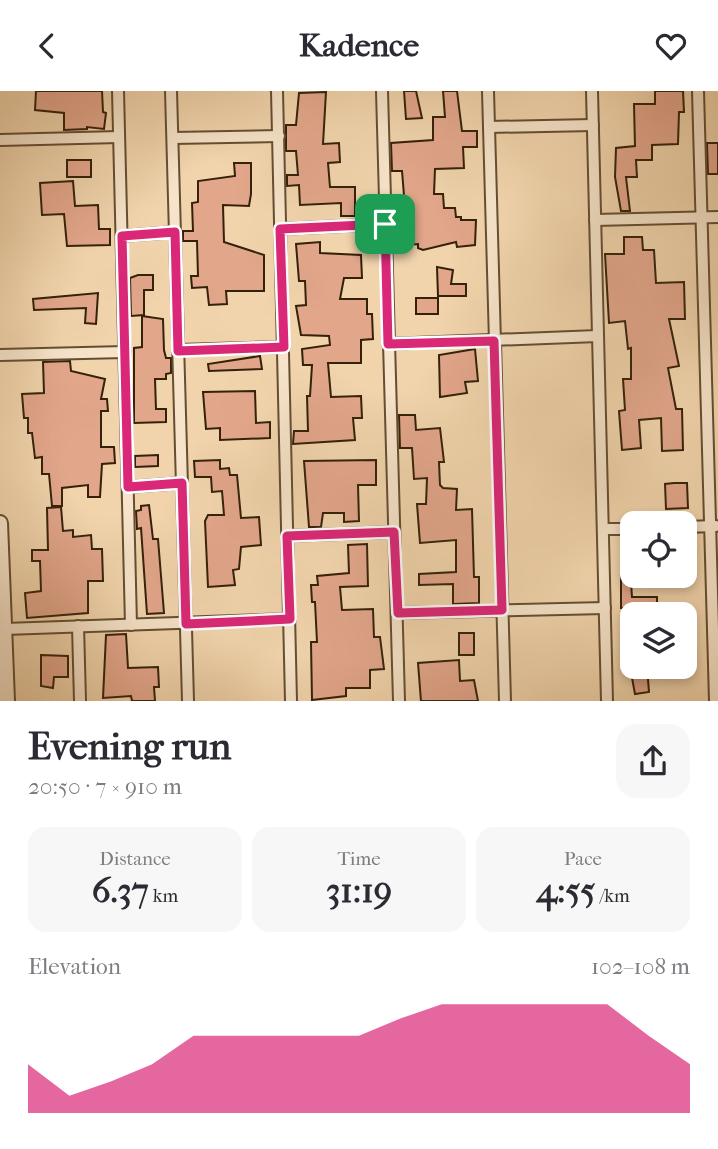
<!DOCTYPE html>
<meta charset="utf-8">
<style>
body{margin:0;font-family:"IM FELL French Canon",serif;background:#f7f7f7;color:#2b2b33;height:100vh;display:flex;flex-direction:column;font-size:26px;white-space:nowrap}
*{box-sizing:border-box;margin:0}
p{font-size:23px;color:#7c7c81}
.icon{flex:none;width:38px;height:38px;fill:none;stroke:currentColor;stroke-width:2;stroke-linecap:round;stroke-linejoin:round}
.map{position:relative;height:610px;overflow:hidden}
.sheet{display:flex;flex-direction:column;background:#fff;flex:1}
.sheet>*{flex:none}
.controls{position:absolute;left:620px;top:420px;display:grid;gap:14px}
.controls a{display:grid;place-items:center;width:77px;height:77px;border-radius:14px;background:#fff;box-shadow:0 4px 10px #0003;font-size:35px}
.pin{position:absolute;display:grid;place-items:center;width:60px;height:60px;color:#fff;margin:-30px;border-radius:14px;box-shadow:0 4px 10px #0006}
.round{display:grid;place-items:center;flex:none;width:74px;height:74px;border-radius:21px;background:#f7f7f7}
.overview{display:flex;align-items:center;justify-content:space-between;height:119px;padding:0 28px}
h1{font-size:38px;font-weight:700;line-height:52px}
.figures{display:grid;grid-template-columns:repeat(3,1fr);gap:10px;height:119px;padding:7px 28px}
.figures div{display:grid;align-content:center;border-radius:18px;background:#f7f7f7;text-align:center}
.figures b{font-size:35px;font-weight:700}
.figures small{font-size:19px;font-weight:400}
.figures p{font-size:19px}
.chart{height:196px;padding:14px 28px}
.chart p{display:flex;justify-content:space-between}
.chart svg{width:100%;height:126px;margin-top:7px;fill:#db2777;opacity:.7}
header{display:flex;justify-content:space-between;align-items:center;height:91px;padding:0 28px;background:#fff;font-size:32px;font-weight:700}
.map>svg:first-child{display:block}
.building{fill:#e2a68b;stroke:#35210a;stroke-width:2}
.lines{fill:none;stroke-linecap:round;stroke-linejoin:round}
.minor-casing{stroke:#644e32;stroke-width:14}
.tertiary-casing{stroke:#644e32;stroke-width:18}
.minor{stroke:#f6e3c9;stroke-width:10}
.tertiary{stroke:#f6e3c9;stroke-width:14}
.route-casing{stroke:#fff;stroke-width:14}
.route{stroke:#db2777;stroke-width:9}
</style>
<header><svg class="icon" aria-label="back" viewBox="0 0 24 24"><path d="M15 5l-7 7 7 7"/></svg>Kadence<svg class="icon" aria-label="heart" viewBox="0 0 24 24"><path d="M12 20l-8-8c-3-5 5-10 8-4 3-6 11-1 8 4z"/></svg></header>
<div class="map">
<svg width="718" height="610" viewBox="0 0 718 610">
<rect width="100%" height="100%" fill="#f1d4ac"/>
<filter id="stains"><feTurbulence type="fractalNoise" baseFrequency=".00286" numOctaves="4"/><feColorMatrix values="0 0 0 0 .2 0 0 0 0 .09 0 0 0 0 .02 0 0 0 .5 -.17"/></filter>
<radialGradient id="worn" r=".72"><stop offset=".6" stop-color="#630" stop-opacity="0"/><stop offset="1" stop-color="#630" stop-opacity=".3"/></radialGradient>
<g class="building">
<path d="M36,0H102L103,21L106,22L104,38L87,36V38L64,39V22L35,19Z"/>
<path d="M404,0H416L422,27L406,28Z"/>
<path d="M443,0H457L462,40H477V56H463L464,77L435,78L434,103H443L444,117H455L456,126H461V129H476L475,154L457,156L456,151L423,159L418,157V153L408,154L402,80H392L391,52L433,49V26H445Z"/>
<path d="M655,0H683L684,21H679L678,53L652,54V69H636L637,86H626L630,120H621L615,86L616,57L635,55L634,13H655Z"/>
<path d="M326,1L323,53L339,52L340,71L328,72L330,96H355V125H341V112L300,114L299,94L287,95V84H298L296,60H286V34H296L299,2Z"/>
<path d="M707,52H718V83H708Z"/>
<rect x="67" y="69" width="24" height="17"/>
<path d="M234,72H251V103L249,115L223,114L224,151L264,164V200H226L227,213L209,214L207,196L192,197L191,185H198L197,150H183V140H193L192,112L198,111V90L235,85Z"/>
<path d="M73,90L75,115L98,114L99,138H110V154L67,155L64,123L42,124L40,92Z"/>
<path d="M624,146H642L643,159H654L656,192L684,191L685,228H669L679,275L668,277L676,318H682L683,359L662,360L661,327L639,329L641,357L622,359L619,320L625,319L623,288H631V257L628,258L625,230L609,232L605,163H624Z"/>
<path d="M320,151V162L361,164L362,187H344L340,208H367V223H372L373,248L361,249V272H328L331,306L361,305L362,327H353L355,349L293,353L294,340H308L307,305H310L312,274H303L302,258L330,254L329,245L301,244L296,215L306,214L305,190H299L296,153Z"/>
<path d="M437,176L453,179L451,193H466V205H438Z"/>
<path d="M138,184H153V199H144V224L131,225L130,187Z"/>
<path d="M98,202L96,233L85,232L86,217L34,219L33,208Z"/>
<rect x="416" y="207" width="22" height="16"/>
<path d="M142,225L163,228L164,259L166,267H171V282L166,283V288H155L156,318H166V331L134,332V257L142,256Z"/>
<path d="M475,258L478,290L465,291L467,302L440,306L439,264Z"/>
<path d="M260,265L262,278L209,280L208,273Z"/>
<path d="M70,270L71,280L105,288L101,308H107L108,320H101V356H114L115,372L102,373L100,406H88V394L62,397V415H52L49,383H42V366L35,367L32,342H28V327H24L22,303L44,302L43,271Z"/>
<path d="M255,300L256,332L270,331V347L220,349V337L206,338L203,301Z"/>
<path d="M399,324H415L416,339L440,337L444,371H439L440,394L443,397L457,398L456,419L472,418L474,486H479V512L453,513V493L419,494V483L456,481V449L420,452L417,413H426L427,387L414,388L412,357H400Z"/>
<path d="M158,364V375L135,376V365Z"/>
<path d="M220,369V378L229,377L230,384H237L241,427L259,426L261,454L241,456L239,478L233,479L235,494L208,496L205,430L208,424H224L222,400L212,401L211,386H195L194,370Z"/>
<path d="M376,369V394H358L359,430L344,431V422H323L321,436H309L304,370Z"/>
<path d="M674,392H687L688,417L666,418L665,393Z"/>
<path d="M149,414L153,448H158L164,522L147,523L141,437L137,438L136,420L141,419V415Z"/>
<path d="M61,416L63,440L73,439V446L91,444L92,458H102L103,490H88V522L27,527L25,502L41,500L40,470H32V459H48L47,417Z"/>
<path d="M367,453L368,495L340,496L342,519L373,518L374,546H380L384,578L370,579V597H346V605L312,609L311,551H317L315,511H312L311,494H318L317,485L349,482L348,454Z"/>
<path d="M630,476L632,506H657V517H621V477Z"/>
<rect x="459" y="542" width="15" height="22"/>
<path d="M126,543L128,577L158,576L159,596H154L155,610H132L131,605L103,607L106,544Z"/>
<path d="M41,564L68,565V586H54L53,597L41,595Z"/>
<path d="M459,569L460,590L474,589L478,610H421L418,572Z"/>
<path d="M630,576H647L649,601L635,603Z"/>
</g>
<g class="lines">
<defs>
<g id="minor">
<path d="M118,0L131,534"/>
<path d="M171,0L188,610"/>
<path d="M277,0L291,610"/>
<path d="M382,0L399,610"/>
<path d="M488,0L505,610"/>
<path d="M592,0L607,610"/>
<path d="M698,0L715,610"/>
<path d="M489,36L593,34"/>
<path d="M173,47L279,45"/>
<path d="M0,49L119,46"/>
<path d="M595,129L718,126"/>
<path d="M280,138L385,133"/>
<path d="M122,145L175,141"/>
<path d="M388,253L598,245"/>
<path d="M178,259L284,256"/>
<path d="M0,264L125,261"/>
<path d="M128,396L182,392"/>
<path d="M684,436L716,435"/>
<path d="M603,438H632"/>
<path d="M287,445L394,441"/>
<path d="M398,522L605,517"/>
<path d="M78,535L80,610"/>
<path d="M5,538L290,528"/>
</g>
<path id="tertiary" d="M0,432L7,610"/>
</defs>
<use href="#minor" class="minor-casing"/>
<use href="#tertiary" class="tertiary-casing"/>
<use href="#minor" class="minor"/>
<use href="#tertiary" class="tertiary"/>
</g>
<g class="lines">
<defs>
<path id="route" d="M385,133L388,253L494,250L502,519L398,522L394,441L287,445L290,528L186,533L182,392L128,396L122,145L175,141L178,260L284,256L280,138Z"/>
</defs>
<use href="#route" class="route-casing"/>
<use href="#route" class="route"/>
</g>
<rect width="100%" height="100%" filter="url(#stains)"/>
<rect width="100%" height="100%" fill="url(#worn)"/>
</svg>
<div class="controls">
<a><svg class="icon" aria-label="locate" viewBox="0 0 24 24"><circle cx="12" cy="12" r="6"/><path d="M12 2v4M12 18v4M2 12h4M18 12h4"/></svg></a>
<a><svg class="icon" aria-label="layers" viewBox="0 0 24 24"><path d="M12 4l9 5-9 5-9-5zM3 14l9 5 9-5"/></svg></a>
</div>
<div class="pin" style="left:385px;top:133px;background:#1e9e55"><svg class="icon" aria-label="arrive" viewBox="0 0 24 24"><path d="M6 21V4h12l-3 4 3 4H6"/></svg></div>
</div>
<section class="sheet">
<div class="overview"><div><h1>Evening run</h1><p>20:50 · 7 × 910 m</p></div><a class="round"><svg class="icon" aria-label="share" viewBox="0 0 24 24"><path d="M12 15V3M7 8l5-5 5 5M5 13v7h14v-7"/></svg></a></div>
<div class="figures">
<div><p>Distance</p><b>6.37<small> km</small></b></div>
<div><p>Time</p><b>31:19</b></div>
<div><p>Pace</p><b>4:55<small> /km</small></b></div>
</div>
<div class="chart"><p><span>Elevation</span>102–108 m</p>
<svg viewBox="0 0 160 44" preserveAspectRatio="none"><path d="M0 44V27L10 38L20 33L30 27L40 17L50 17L60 17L70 17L80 17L90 11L100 6L110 6L120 6L130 6L140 6L150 17L160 27V44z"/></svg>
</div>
</section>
